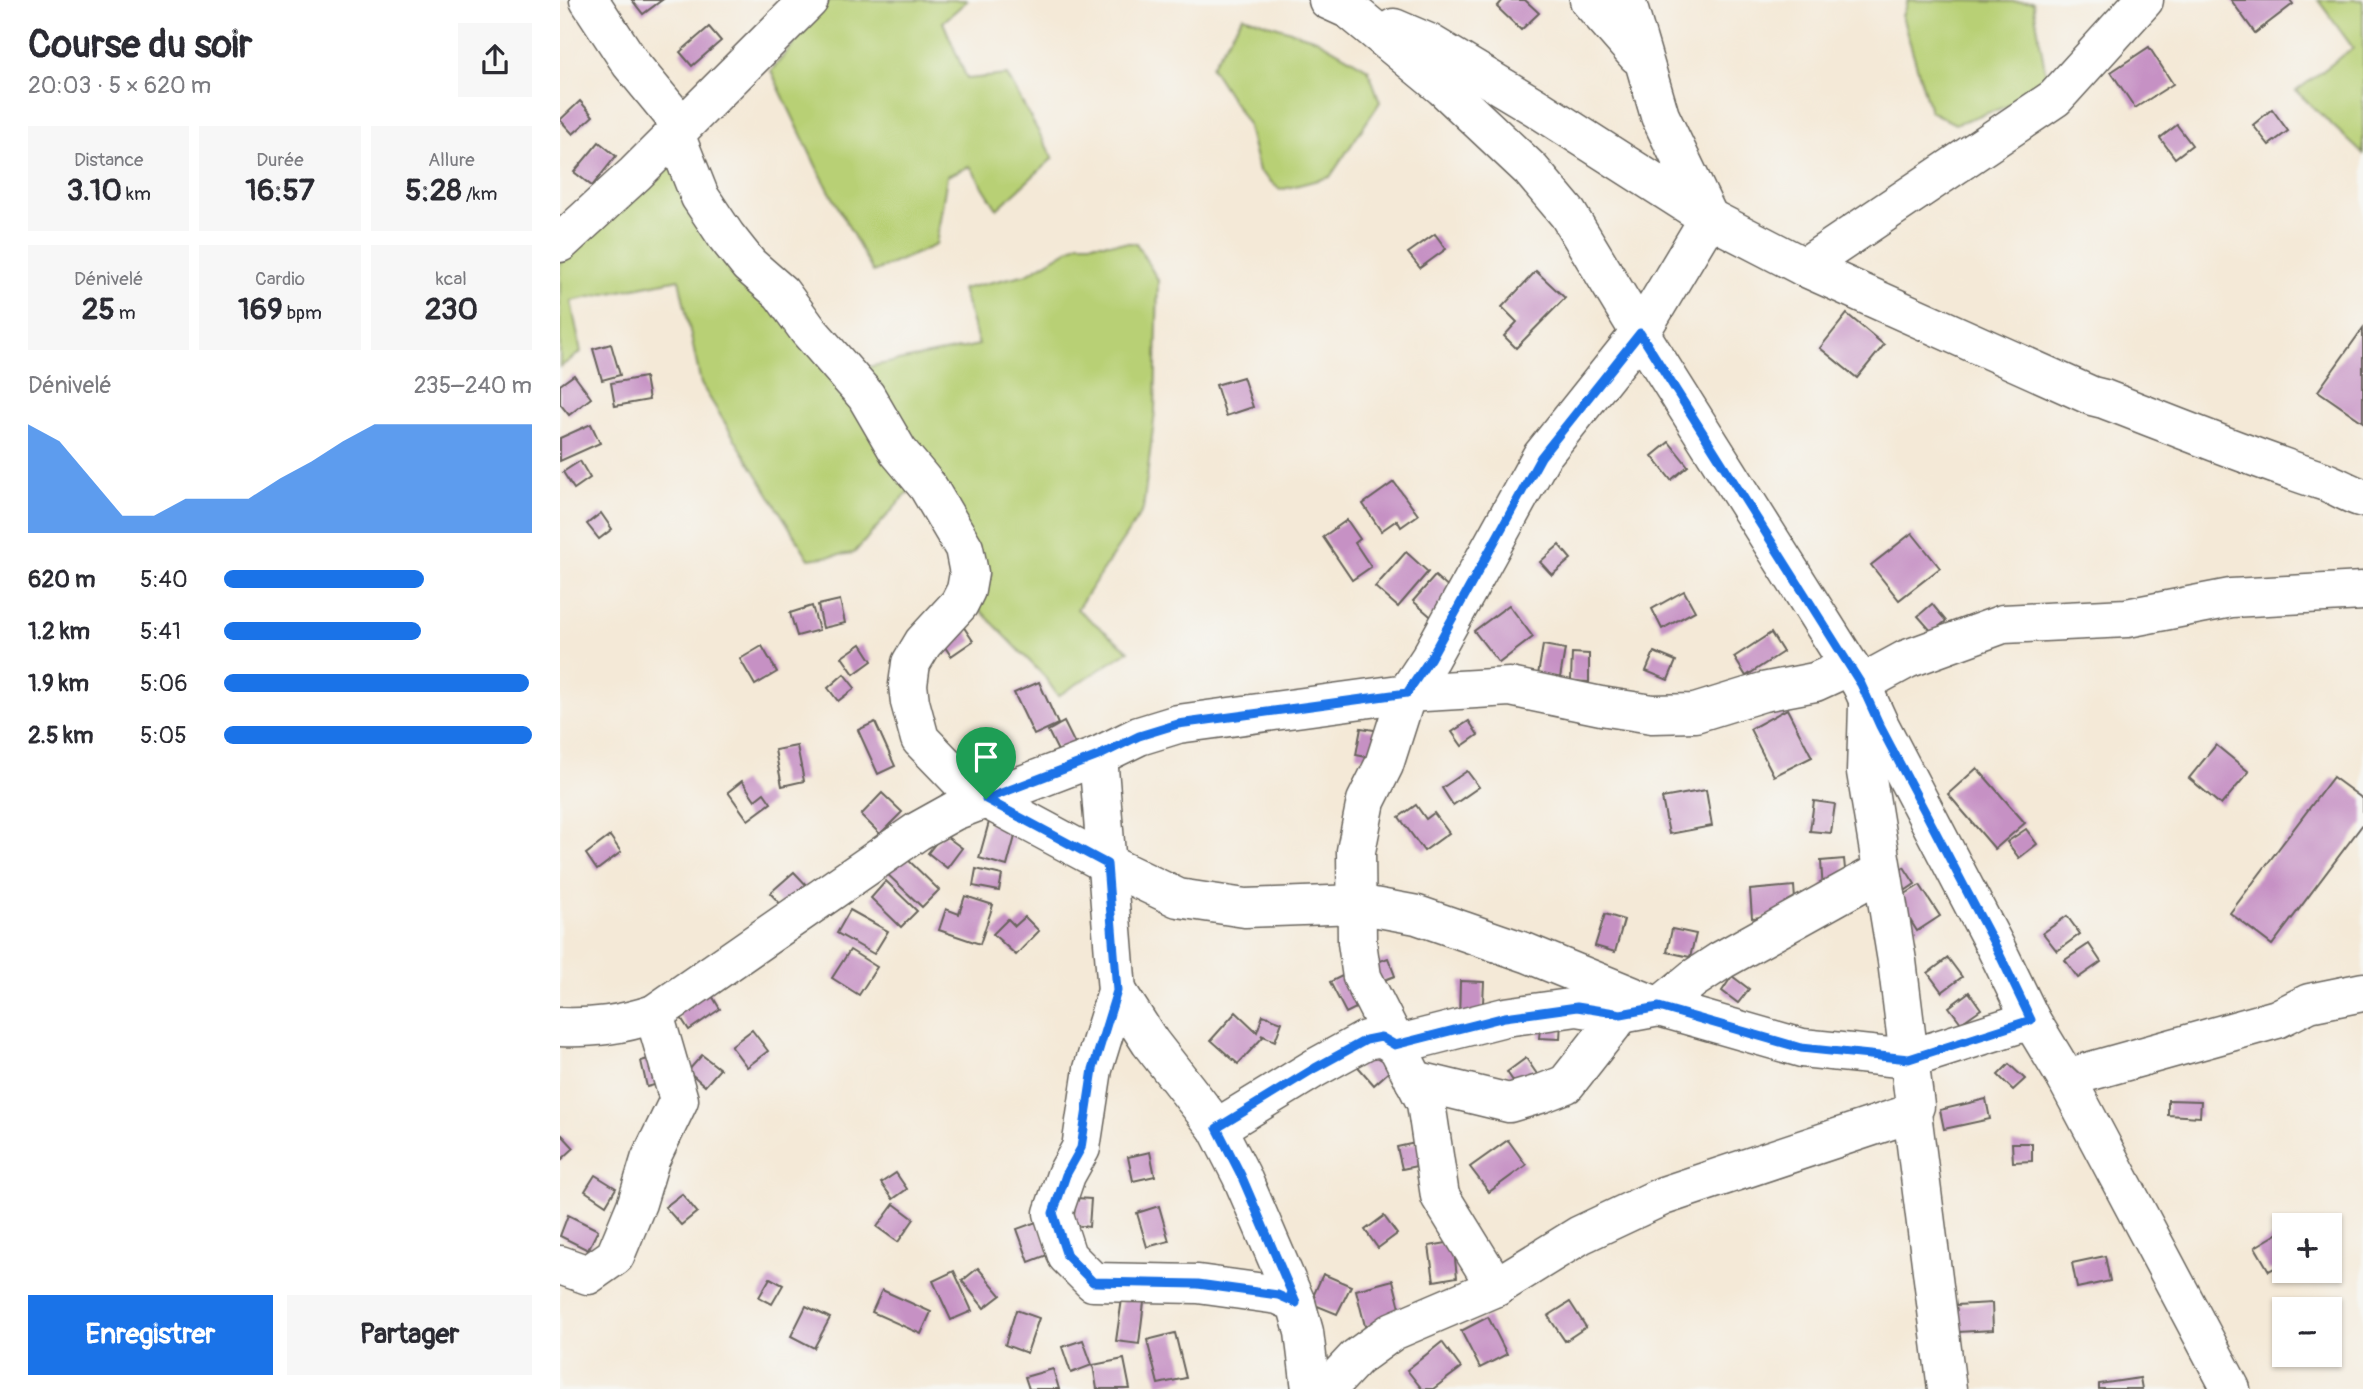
<!DOCTYPE html>
<html lang="fr">
<meta charset="utf-8">
<style>
body{margin:0;font-family:Pangolin,sans-serif;background:#f7f7f7;color:#2b2b33;height:100vh;display:flex;flex-direction:column;font-size:26px;white-space:nowrap}
*{box-sizing:border-box;margin:0}
p{font-size:23px;color:#7c7c81}
.icon{flex:none;width:38px;height:38px;fill:none;stroke:currentColor;stroke-width:2;stroke-linecap:round;stroke-linejoin:round}
.map{position:relative;flex:1;overflow:hidden}
.details{display:flex;flex-direction:column;background:#fff;width:560px}
.details>*{flex:none}
.tools{position:absolute;left:1712px;top:1213px;display:grid;gap:14px}
.tools a{display:grid;place-items:center;width:70px;height:70px;border-radius:0px;background:#fff;box-shadow:0 2px 5px #0004;font-size:35px}
.pin{position:absolute;display:grid;place-items:center;width:60px;height:60px;color:#fff;margin:-72px -30px;border-radius:50% 50% 50% 0;rotate:-45deg;box-shadow:0 0 7px #0007}
.pin .icon{rotate:45deg}
.round{display:grid;place-items:center;flex:none;width:74px;height:74px;border-radius:0px;background:#f7f7f7}
.summary{display:flex;align-items:center;justify-content:space-between;height:119px;padding:0 28px}
h1{font-size:38px;font-weight:800;line-height:52px}
.figures{display:grid;grid-template-columns:repeat(3,1fr);gap:10px;height:119px;padding:7px 28px}
.figures div{display:grid;align-content:center;border-radius:0px;background:#f7f7f7;text-align:center}
.figures b{font-size:30px;font-weight:800}
.figures small{font-size:19px;font-weight:400}
.figures p{font-size:19px}
.chart{height:196px;padding:14px 28px}
.chart p{display:flex;justify-content:space-between}
.chart svg{width:100%;height:126px;margin-top:7px;fill:#1a73e8;opacity:.7}
.cta{display:flex;gap:14px;margin-top:auto;padding:14px 28px}
.cta a{flex:1;height:80px;border-radius:0px;background:#1a73e8;color:#fff;font-size:28px;font-weight:800;line-height:80px;text-align:center}
.cta a+a{background:#f7f7f7;color:#2b2b33}
ul{padding:0 28px;list-style:none;font-size:23px}
li{display:grid;grid-template-columns:112px 84px 1fr;align-items:center;height:52px}
li i{height:18px;border-radius:9px;background:#1a73e8}
main{display:flex;flex:1;min-height:0}
.map>svg:first-child{display:block}
.green{fill:#b8d075;stroke:#6a7648;stroke-width:2}
.building{fill:#c691c4}
.lines{fill:none;stroke-linecap:round;stroke-linejoin:round}
.minor-casing{stroke:#68645d;stroke-width:41}
.minor{stroke:#fff;stroke-width:38}
.route-casing{stroke:#fff;stroke-width:14}
.route{stroke:#1a73e8;stroke-width:9}
</style>
<main>
<section class="details">
<div class="summary"><div><h1>Course du soir</h1><p>20:03 · 5 × 620 m</p></div><a class="round"><svg class="icon" aria-label="share" viewBox="0 0 24 24"><path d="M12 15V3M7 8l5-5 5 5M5 13v7h14v-7"/></svg></a></div>
<div class="figures">
<div><p>Distance</p><b>3.10<small> km</small></b></div>
<div><p>Durée</p><b>16:57</b></div>
<div><p>Allure</p><b>5:28<small> /km</small></b></div>
</div>
<div class="figures">
<div><p>Dénivelé</p><b>25<small> m</small></b></div>
<div><p>Cardio</p><b>169<small> bpm</small></b></div>
<div><p>kcal</p><b>230</b></div>
</div>
<div class="chart"><p><span>Dénivelé</span>235–240 m</p>
<svg viewBox="0 0 160 44" preserveAspectRatio="none"><path d="M0 44V6L10 12L20 25L30 38L40 38L50 32L60 32L70 32L80 25L90 19L100 12L110 6L120 6L130 6L140 6L150 6L160 6V44z"/></svg>
</div>
<ul>
<li><b>620 m</b>5:40<i style="width:65%"></i></li>
<li><b>1.2 km</b>5:41<i style="width:64%"></i></li>
<li><b>1.9 km</b>5:06<i style="width:99%"></i></li>
<li><b>2.5 km</b>5:05<i style="width:100%"></i></li>
</ul>
<div class="cta"><a>Enregistrer</a><a>Partager</a></div>
</section>
<div class="map">
<svg width="1803" height="1389" viewBox="0 0 1803 1389">
<rect width="100%" height="100%" fill="#f6f6f2"/>
<filter id="ink" filterUnits="userSpaceOnUse"><feTurbulence type="fractalNoise" baseFrequency=".0143" numOctaves="2"/><feDisplacementMap in="SourceGraphic" scale="14" xChannelSelector="R" yChannelSelector="G"/><feConvolveMatrix kernelMatrix="1 2 1 2 8 2 1 2 1" color-interpolation-filters="sRGB"/></filter>
<filter id="wash" filterUnits="userSpaceOnUse"><feTurbulence type="fractalNoise" baseFrequency=".00686" numOctaves="4" result="noise"/><feDisplacementMap in="SourceGraphic" scale="28" xChannelSelector="R" yChannelSelector="G"/><feGaussianBlur stdDeviation="1.57" result="paint"/><feColorMatrix in="noise" values="0 0 0 0 0 0 0 0 0 0 0 0 0 0 0 0 0 1.4 0 .05"/><feComposite in="paint" operator="in"/></filter>
<g filter="url(#wash)">
<rect width="100%" height="100%" fill="#f4e9d7"/>
<g class="green">
<path d="M270,0H408L383,22L407,79L447,75L493,158L437,209L410,166L387,176L376,245L313,272L256,166L211,71Z"/>
<path d="M1348,0L1473,2L1489,92L1395,124L1370,111L1342,16Z"/>
<path d="M1758,0H1803V154L1736,91L1793,48Z"/>
<path d="M683,16L756,39L808,69L820,102L770,177L720,190L699,171L687,123L651,67Z"/>
<path d="M118,150L287,371L419,345L402,289L467,274L519,243H576L598,280L595,412L583,510L517,609L569,651L498,696L484,676L418,608L357,482L294,553L249,559L141,384L119,279L11,301L21,352L0,367V255Z"/>
</g>
<g id="blocks">
<g class="building">
<path d="M72,0H102L83,14Z"/>
<path d="M943,0H965L979,13L961,30L937,7Z"/>
<path d="M1671,0H1730L1733,4L1695,33Z"/>
<path d="M149,27L161,41L132,66L120,52Z"/>
<path d="M1589,47L1613,84L1575,108L1551,72Z"/>
<path d="M20,101L33,116L13,134L0,120Z"/>
<path d="M1712,109L1728,131L1709,145L1693,125Z"/>
<path d="M1617,125L1632,145L1615,158L1600,138Z"/>
<path d="M39,142L56,156L32,186L14,172Z"/>
<path d="M875,234L886,249L860,268L848,253Z"/>
<path d="M976,271L1005,298L956,348L944,336L957,322L942,307Z"/>
<path d="M1287,314L1324,345L1297,378L1260,348Z"/>
<path d="M1803,328V422L1758,391Z"/>
<path d="M51,344L60,375L42,380L33,349Z"/>
<path d="M14,375L31,398L9,415L0,404V385Z"/>
<path d="M85,377L89,400L55,406L51,383Z"/>
<path d="M683,377L693,407L666,416L656,385Z"/>
<path d="M31,424L40,443L0,461V438Z"/>
<path d="M1109,442L1128,466L1111,480L1092,456Z"/>
<path d="M20,461L30,478L14,489L3,472Z"/>
<path d="M834,482L858,515L841,527L837,520L821,531L803,504Z"/>
<path d="M41,513L52,529L39,539L27,524Z"/>
<path d="M787,520L800,539L795,543L811,567L792,580L763,537Z"/>
<path d="M1352,533L1380,568L1339,600L1311,565Z"/>
<path d="M999,545L1011,559L992,575L980,562Z"/>
<path d="M846,552L868,572L838,607L815,587Z"/>
<path d="M875,576L899,597L877,622L853,601Z"/>
<path d="M1124,591L1135,611L1102,629L1092,609Z"/>
<path d="M280,600L285,623L263,628L258,605Z"/>
<path d="M1372,604L1386,621L1372,632L1358,616Z"/>
<path d="M949,605L973,637L939,663L914,631Z"/>
<path d="M252,606L259,630L237,636L230,613Z"/>
<path d="M401,623L413,641L391,656L379,638Z"/>
<path d="M1211,633L1223,652L1186,676L1174,657Z"/>
<path d="M301,644L312,661L294,674L282,657Z"/>
<path d="M983,645L1005,649L1000,678L978,675Z"/>
<path d="M202,646L217,672L195,685L180,659Z"/>
<path d="M1094,652L1116,661L1108,680L1086,671Z"/>
<path d="M1012,653L1029,654V682L1011,681Z"/>
<path d="M284,674L295,688L278,701L268,688Z"/>
<path d="M479,682L498,724L474,735L454,693Z"/>
<path d="M1227,709L1252,757L1214,776L1190,729Z"/>
<path d="M909,721L918,735L902,746L892,732Z"/>
<path d="M315,722L335,766L318,774L298,730Z"/>
<path d="M504,722L515,744L499,753L488,731Z"/>
<path d="M801,728L821,731L816,759L796,755Z"/>
<path d="M1656,745L1689,772L1661,805L1629,778Z"/>
<path d="M237,746L244,781L222,786L215,750Z"/>
<path d="M1417,768L1465,823L1435,849L1388,794Z"/>
<path d="M907,771L919,787L893,805L882,788Z"/>
<path d="M1773,777L1803,799V824L1712,945L1670,913Z"/>
<path d="M182,781L195,800L204,793L211,803L188,820L168,792Z"/>
<path d="M1146,790L1152,826L1109,834L1102,798Z"/>
<path d="M322,793L342,812L320,834L301,815Z"/>
<path d="M1254,801L1275,804L1271,833L1250,831Z"/>
<path d="M856,805L866,819L874,813L889,833L864,851L839,817Z"/>
<path d="M429,822L457,829L447,866L419,858Z"/>
<path d="M1466,829L1477,844L1459,858L1447,842Z"/>
<path d="M383,834L402,848L387,868L368,853Z"/>
<path d="M50,836L61,852L37,870L26,854Z"/>
<path d="M340,852L379,890L362,907L323,870Z"/>
<path d="M1284,859L1287,890L1263,892L1261,861Z"/>
<path d="M1344,867L1355,884L1343,892L1332,875Z"/>
<path d="M416,869L442,875L439,891L413,886Z"/>
<path d="M234,872L251,890L228,912L210,893Z"/>
<path d="M326,881L357,911L341,927L311,898Z"/>
<path d="M1360,885L1380,916L1357,931L1337,899Z"/>
<path d="M1234,886L1236,914L1192,918L1190,890Z"/>
<path d="M405,896L433,905L420,944L379,930L386,909L399,914Z"/>
<path d="M290,910L328,931L314,954L277,933Z"/>
<path d="M1045,914L1064,920L1055,952L1035,946Z"/>
<path d="M1507,916L1520,934L1497,951L1483,933Z"/>
<path d="M465,917L479,931L456,955L433,934L448,919L455,926Z"/>
<path d="M1112,929L1136,934L1130,957L1107,952Z"/>
<path d="M1529,944L1541,962L1518,978L1505,960Z"/>
<path d="M290,950L317,967L299,995L272,978Z"/>
<path d="M828,958L835,976L809,986L802,968Z"/>
<path d="M1388,958L1402,977L1382,992L1368,973Z"/>
<path d="M790,972L806,1003L786,1013L770,982Z"/>
<path d="M1172,976L1189,989L1178,1003L1162,991Z"/>
<path d="M900,981L924,982L922,1023L899,1022Z"/>
<path d="M148,989L160,1009L129,1030L116,1010Z"/>
<path d="M1409,992L1421,1009L1401,1023L1389,1007Z"/>
<path d="M676,1012L697,1032L703,1015L722,1022L715,1041L701,1035L703,1037L678,1064L651,1040Z"/>
<path d="M981,1021L1001,1022L1000,1039L979,1038Z"/>
<path d="M192,1030L208,1051L187,1067L171,1046Z"/>
<path d="M810,1045L832,1069L814,1085L793,1061Z"/>
<path d="M142,1055L160,1069L145,1086L128,1071Z"/>
<path d="M99,1056L105,1082L87,1087L81,1061Z"/>
<path d="M966,1058L981,1080L962,1094L947,1072Z"/>
<path d="M1449,1064L1465,1079L1453,1090L1438,1075Z"/>
<path d="M1426,1099L1430,1119L1384,1129L1380,1110Z"/>
<path d="M1608,1100L1641,1101L1640,1117L1608,1115Z"/>
<path d="M2,1135L14,1148L0,1161V1137Z"/>
<path d="M948,1140L966,1165L929,1192L910,1167Z"/>
<path d="M860,1142L866,1164L842,1169L837,1147Z"/>
<path d="M1452,1143H1472V1161L1453,1162Z"/>
<path d="M590,1152L595,1176L573,1181L568,1157Z"/>
<path d="M336,1173L347,1189L333,1199L321,1183Z"/>
<path d="M35,1175L56,1188L46,1205L25,1191Z"/>
<path d="M122,1194L137,1212L121,1225L105,1207Z"/>
<path d="M516,1198L531,1199L529,1227L513,1225Z"/>
<path d="M334,1204L354,1219L338,1242L317,1227Z"/>
<path d="M599,1206L609,1241L587,1247L577,1213Z"/>
<path d="M8,1215L38,1230L28,1250L0,1236Z"/>
<path d="M824,1216L837,1234L818,1248L805,1230Z"/>
<path d="M479,1221L490,1254L469,1262L457,1229Z"/>
<path d="M1724,1230V1263L1709,1271L1695,1247Z"/>
<path d="M893,1242L897,1277L874,1281L869,1246Z"/>
<path d="M1545,1256L1550,1281L1517,1288L1512,1263Z"/>
<path d="M418,1268L441,1295L424,1308L402,1281Z"/>
<path d="M394,1271L412,1311L391,1320L373,1281Z"/>
<path d="M763,1274L791,1286L777,1314L750,1303Z"/>
<path d="M210,1278L223,1285L212,1304L199,1297Z"/>
<path d="M833,1280L842,1316L805,1326L796,1290Z"/>
<path d="M322,1290L371,1312L361,1334L312,1312Z"/>
<path d="M562,1299L584,1302L579,1344L556,1341Z"/>
<path d="M1010,1302L1026,1327L1005,1341L988,1316Z"/>
<path d="M1432,1303L1433,1330L1398,1332L1396,1305Z"/>
<path d="M246,1306L270,1318L254,1348L231,1336Z"/>
<path d="M456,1310L479,1318L467,1353L445,1345Z"/>
<path d="M928,1317L947,1354L920,1368L901,1331Z"/>
<path d="M615,1333L626,1378L598,1384L587,1340Z"/>
<path d="M523,1340L532,1365L511,1373L502,1347Z"/>
<path d="M882,1342L901,1368L873,1389H862L847,1370Z"/>
<path d="M564,1359L570,1389H537L533,1365Z"/>
<path d="M493,1369L499,1389H469L465,1377Z"/>
<path d="M1580,1378L1582,1389H1539V1384Z"/>
</g>
</g>
</g>
<g filter="url(#ink)">
<use href="#blocks" fill-opacity="0" stroke="#68645d" stroke-width="2"/>
<g class="lines">
<defs>
<g id="minor">
<path d="M29,0L71,64L122,126"/>
<path d="M768,0L790,10L883,87L971,170L1008,214L1080,333L1301,684L1320,726L1436,948L1471,1020L1506,1078L1671,1389"/>
<path d="M1029,0L1077,55"/>
<path d="M834,28L869,43L977,108L1149,218L1244,267L1532,396L1544,399C1617,427 1689,457 1763,481C1778,486 1788,494 1803,498"/>
<path d="M115,134L140,197L166,236L189,265L221,293L248,330L306,396L338,451L368,487L404,548L409,573L406,590L399,604L363,643L351,663L348,685L350,702L360,739L420,801"/>
<path d="M0,243L75,174L249,0"/>
<path d="M1244,267L1495,98L1584,0"/>
<path d="M1301,684L1347,659L1443,624L1567,618L1671,598L1803,591"/>
<path d="M1308,705L1306,772L1337,961L1355,1106L1352,1113L1387,1389"/>
<path d="M538,756L557,991L533,1069L521,1148L506,1175L493,1213L507,1256L533,1282L638,1284L718,1295L736,1303L744,1332L751,1389"/>
<path d="M426,799L547,864L618,898L685,908L797,904L857,915L967,953L1099,1007L1133,979L1162,960L1322,871"/>
<path d="M557,991L590,1042L657,1128L681,1175L736,1303"/>
<path d="M0,1027C35,1028 60,1025 94,1014L358,831L394,811L538,756L579,736L618,724L847,693L870,658L981,457L1080,333L1149,218L1100,116L1066,0"/>
<path d="M1506,1078L1717,1019L1749,1003L1803,992"/>
<path d="M854,1080L949,1103L983,1093L1006,1084L1061,1014"/>
<path d="M657,1128L755,1068L806,1040L821,1037L835,1045L945,1017L1017,1007L1061,1014L1099,1007L1242,1048L1349,1059L1471,1020"/>
<path d="M0,1265L28,1275L55,1256L77,1203L90,1160L119,1100L94,1014"/>
<path d="M936,1287L880,1196L866,1103L802,977L797,942L796,851L806,801L824,765L847,693L950,687L1041,706L1092,714L1135,713L1203,692L1255,682L1290,666"/>
<path d="M767,1389L796,1358L833,1331L936,1287L1020,1235L1103,1196L1352,1113"/>
</g>
</defs>
<use href="#minor" class="minor-casing"/>
<use href="#minor" class="minor"/>
</g>
</g>
<g class="lines" filter="url(#ink)">
<defs>
<path id="route" d="M1080,333L1301,684L1320,726L1436,947L1471,1020L1349,1059L1241,1048L1099,1007L1061,1014L1017,1007L945,1017L835,1045L821,1037L806,1040L755,1068L657,1128L681,1175L736,1303L718,1295L638,1284L533,1282L507,1256L493,1213L506,1175L521,1148L533,1069L557,991L547,864L426,799L538,756L579,736L618,724L847,693L870,659L981,457Z"/>
</defs>
<use href="#route" class="route-casing"/>
<use href="#route" class="route"/>
</g>
</svg>
<div class="tools">
<a>+</a>
<a>−</a>
</div>
<div class="pin" style="left:426px;top:799px;background:#1e9e55"><svg class="icon" aria-label="arrive" viewBox="0 0 24 24"><path d="M6 21V4h12l-3 4 3 4H6"/></svg></div>
</div>
</main>
